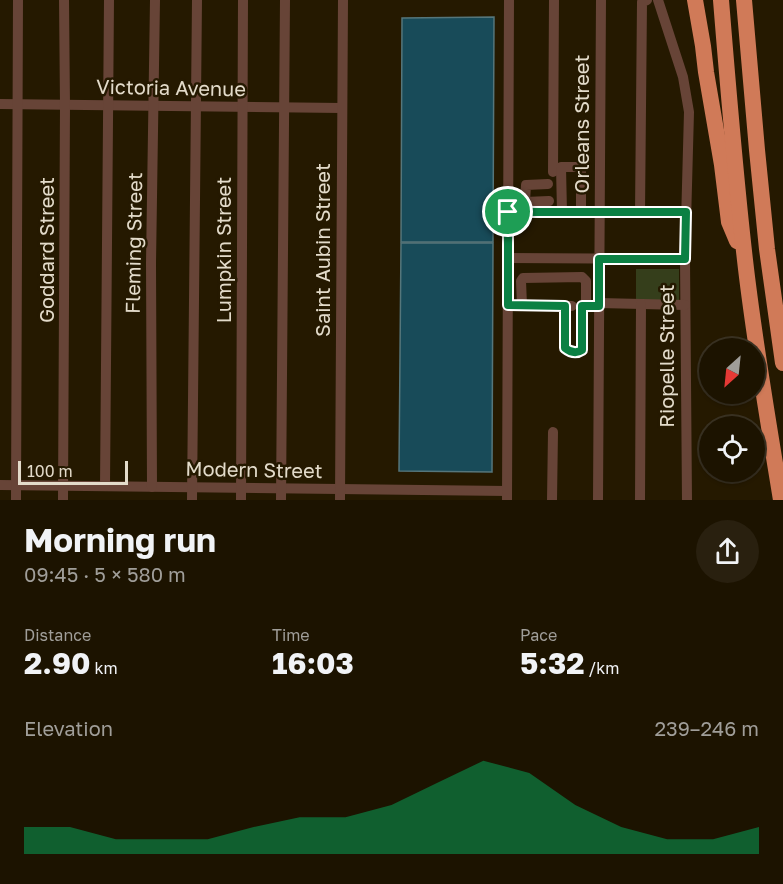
<!DOCTYPE html>
<meta charset="utf-8">
<style>
body{margin:0;font-family:"Golos Text",sans-serif;background:#29200f;color:#f1f3f6;height:100vh;display:flex;flex-direction:column;font-size:22px;white-space:nowrap}
*{box-sizing:border-box;margin:0}
p{font-size:20px;color:#a09e99}
.icon{flex:none;width:33px;height:33px;fill:none;stroke:currentColor;stroke-width:2;stroke-linecap:round;stroke-linejoin:round}
.map{position:relative;height:500px;overflow:hidden}
.details{display:flex;flex-direction:column;background:#1c1300;flex:1}
.details>*{flex:none}
.needle{width:39px;rotate:207deg}
.buttons{position:absolute;left:699px;top:338px;display:grid;gap:12px}
.buttons a{display:grid;place-items:center;width:66px;height:66px;border-radius:50%;background:#1c1300;box-shadow:0 2px 4px #0004,0 0 0 2px #3a3222;font-size:30px}
.scale{position:absolute;left:18px;bottom:15px;width:110px;box-sizing:border-box;padding-left:6px;border:3px solid #e3dbca;border-top:0;font-size:16px;line-height:21px;white-space:nowrap;color:#e3dbca;-webkit-text-stroke:4px #251900;paint-order:stroke}
.pin{position:absolute;display:grid;place-items:center;width:51px;height:51px;color:#fff;margin:-26px;border:3px solid #fff;border-radius:50%;box-shadow:0 2px 6px #0007}
.round{display:grid;place-items:center;flex:none;width:63px;height:63px;border-radius:32px;background:#29200f}
.overview{display:flex;align-items:center;justify-content:space-between;height:102px;padding:0 24px}
h1{font-size:33px;font-weight:700;line-height:45px}
.metrics{display:grid;grid-template-columns:repeat(3,1fr);gap:9px;height:102px;padding:6px 24px}
.metrics div{display:grid;align-content:center}
.metrics b{font-size:30px;font-weight:700}
.metrics small{font-size:16px;font-weight:400}
.metrics p{font-size:16px}
.chart{height:168px;padding:12px 24px}
.chart p{display:flex;justify-content:space-between}
.chart svg{width:100%;height:108px;margin-top:6px;fill:#0b8043;opacity:.7}
.map>svg:first-child{display:block}
.green{fill:#353e1b}
.water{fill:#184b59;stroke:#55767b;stroke-width:1.5}
.lines{fill:none;stroke-linecap:round;stroke-linejoin:round}
.minor{stroke:#674437;stroke-width:10}
.highway{stroke:#d07a58;stroke-width:16}
.route-casing{stroke:#fff;stroke-width:12}
.route{stroke:#0b8043;stroke-width:8}
.labels{text-anchor:middle;stroke-width:5;stroke-linejoin:round;paint-order:stroke}
.street-label{font-size:20px;fill:#e3dbca;stroke:#251900}
</style>
<div class="map">
<svg width="783" height="500" viewBox="0 0 783 500">
<rect width="100%" height="100%" fill="#251900"/>
<rect class="green" x="636" y="269" width="43" height="35"/>
<g class="water">
<path d="M494,17L493,242H401L402,18Z"/>
<path d="M401,243H493L492,472L399,471Z"/>
</g>
<g class="lines">
<g class="minor">
<path d="M658,0L683,77L689,112L685,259L687,500"/>
<path d="M0,104L342,108"/>
<path d="M553,172L554,0"/>
<path d="M525,202L549,201"/>
<path d="M508,212H686"/>
<path d="M523,212L525,202L526,185L548,184"/>
<path d="M562,212L561,167H581V212"/>
<path d="M640,212L642,2L647,0"/>
<path d="M508,258L685,259"/>
<path d="M599,303L685,305"/>
<path d="M515,305L572,306"/>
<path d="M522,305L521,281L523,278L582,277L586,281V306"/>
<path d="M565,306V348C570,353 576,354 582,350V306"/>
<path d="M0,485L507,491"/>
<path d="M105,486L109,0"/>
<path d="M152,487L151,263L155,0"/>
<path d="M16,500L18,0"/>
<path d="M63,500L65,105L64,0"/>
<path d="M192,500L197,0"/>
<path d="M241,500L243,0"/>
<path d="M281,500L285,0"/>
<path d="M340,500L343,0"/>
<path d="M507,500L509,0"/>
<path d="M552,500L553,432"/>
<path d="M598,500L601,0"/>
<path d="M640,500L641,304"/>
</g>
<g class="highway">
<path d="M695,0L703,46L706,72L722,165L729,222L737,241"/>
<path d="M721,0C728,87 735,173 745,260C754,340 768,420 781,500"/>
<path d="M744,0L757,150L767,249L783,363"/>
</g>
</g>
<g class="lines">
<defs>
<path id="route" d="M508,212H686L685,259H599V306H582V350C576,354 570,352 565,348V306L508,305Z"/>
</defs>
<use href="#route" class="route-casing"/>
<use href="#route" class="route"/>
</g>
<g class="labels">
<g class="street-label">
<text transform="translate(171 88) rotate(1)" y="7">Victoria Avenue</text>
<text transform="translate(582 124) rotate(-90)" y="7">Orleans Street</text>
<text transform="translate(134 243) rotate(-89)" y="7">Fleming Street</text>
<text transform="translate(47 250) rotate(-90)" y="7">Goddard Street</text>
<text transform="translate(224 250) rotate(-90)" y="7">Lumpkin Street</text>
<text transform="translate(323 250) rotate(-90)" y="7">Saint Aubin Street</text>
<text transform="translate(667 356) rotate(-90)" y="7">Riopelle Street</text>
<text transform="translate(254 470) rotate(1)" y="7">Modern Street</text>
</g>
</g>
</svg>
<div class="buttons">
<a><svg class="needle" viewBox="-14 -14 28 28"><path d="M0-13l5 13h-10z" fill="#e53935"/><path d="M0 13l5-13h-10z" fill="#a09e99"/></svg></a>
<a><svg class="icon" aria-label="locate" viewBox="0 0 24 24"><circle cx="12" cy="12" r="6"/><path d="M12 2v4M12 18v4M2 12h4M18 12h4"/></svg></a>
</div>
<div class="scale">100 m</div>
<div class="pin" style="left:508px;top:212px;background:#1e9e55"><svg class="icon" aria-label="arrive" viewBox="0 0 24 24"><path d="M6 21V4h12l-3 4 3 4H6"/></svg></div>
</div>
<section class="details">
<div class="overview"><div><h1>Morning run</h1><p>09:45 · 5 × 580 m</p></div><a class="round"><svg class="icon" aria-label="share" viewBox="0 0 24 24"><path d="M12 15V3M7 8l5-5 5 5M5 13v7h14v-7"/></svg></a></div>
<div class="metrics">
<div><p>Distance</p><b>2.90<small> km</small></b></div>
<div><p>Time</p><b>16:03</b></div>
<div><p>Pace</p><b>5:32<small> /km</small></b></div>
</div>
<div class="chart"><p><span>Elevation</span>239–246 m</p>
<svg viewBox="0 0 160 44" preserveAspectRatio="none"><path d="M0 44V33L10 33L20 38L30 38L40 38L50 33L60 29L70 29L80 24L90 15L100 6L110 11L120 24L130 33L140 38L150 38L160 33V44z"/></svg>
</div>
</section>
